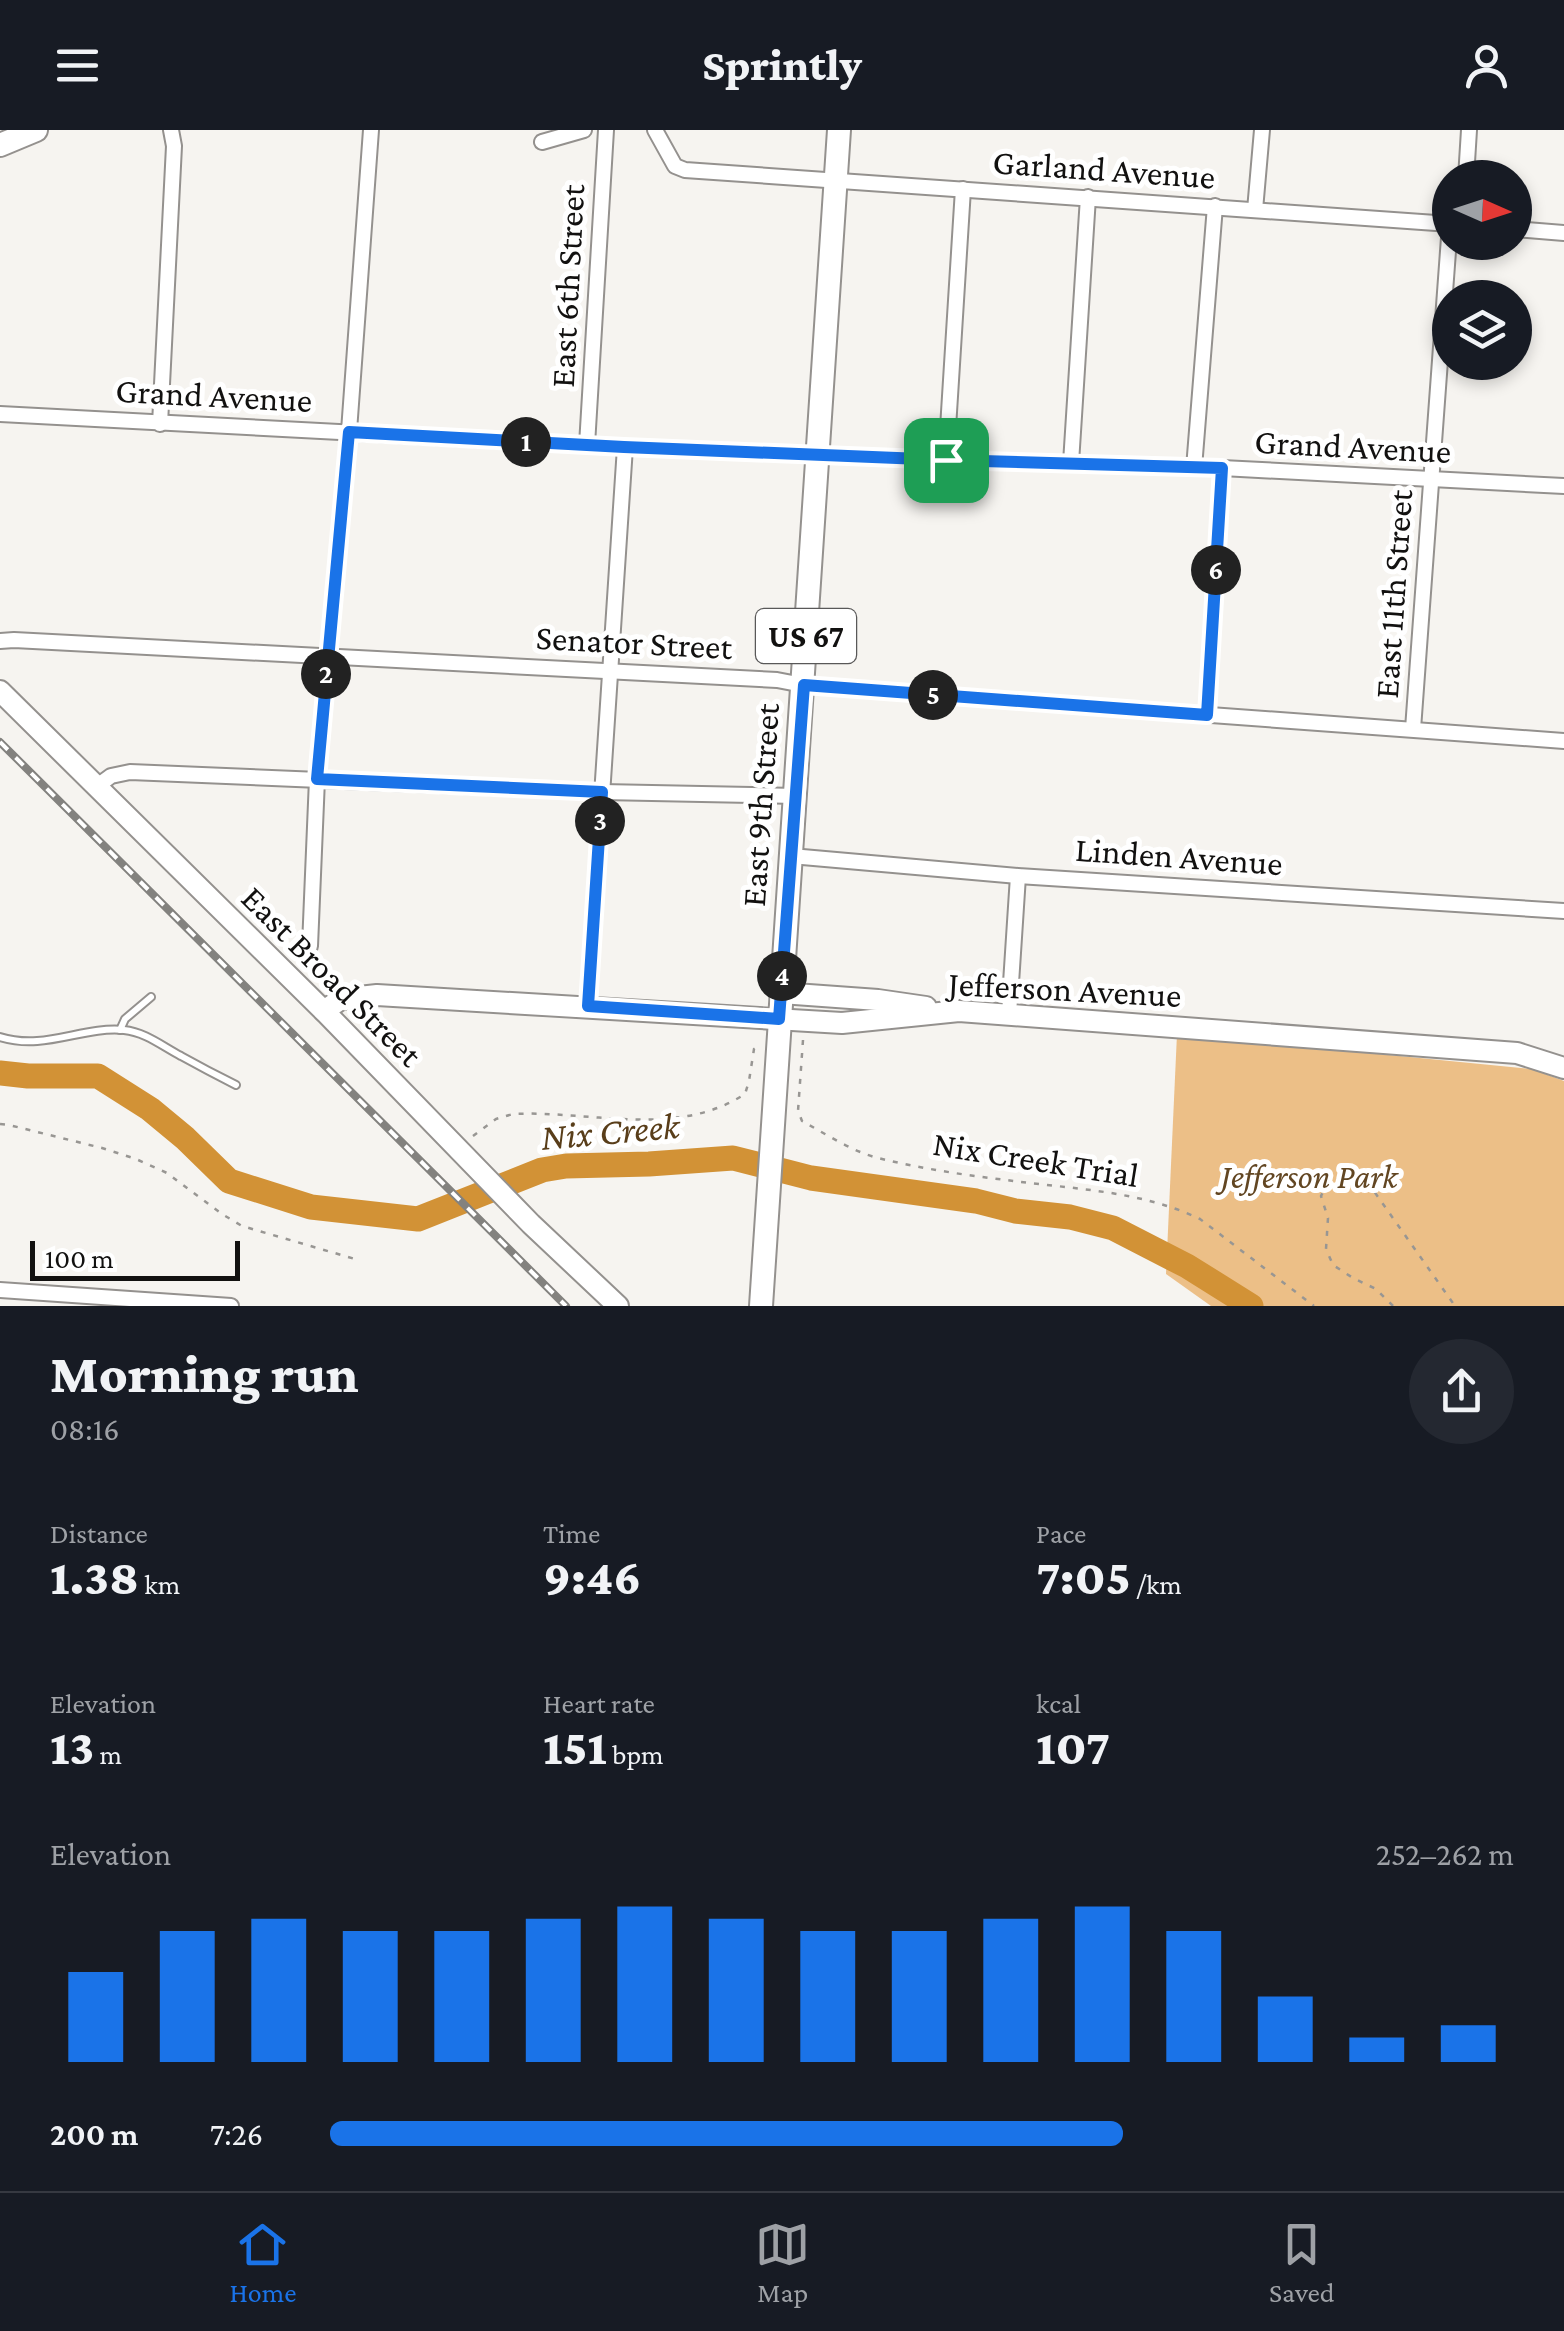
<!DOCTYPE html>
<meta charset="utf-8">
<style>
body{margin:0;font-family:"Crimson Pro",serif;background:#242831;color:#f1f3f6;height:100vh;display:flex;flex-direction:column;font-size:38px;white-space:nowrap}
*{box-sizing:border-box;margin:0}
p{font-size:32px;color:#9ea1a6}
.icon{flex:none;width:55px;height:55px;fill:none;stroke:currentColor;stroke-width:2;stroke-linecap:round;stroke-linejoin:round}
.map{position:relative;height:1176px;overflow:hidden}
.sheet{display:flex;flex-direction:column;background:#171b24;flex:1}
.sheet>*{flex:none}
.needle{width:65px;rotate:93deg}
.fabs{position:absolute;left:1432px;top:30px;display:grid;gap:20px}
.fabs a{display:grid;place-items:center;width:100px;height:100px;border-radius:50%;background:#171b24;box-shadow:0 5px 15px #0003;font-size:50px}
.scale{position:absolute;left:30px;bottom:25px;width:210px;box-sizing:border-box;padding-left:10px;border:5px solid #121110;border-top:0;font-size:28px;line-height:35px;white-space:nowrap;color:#121110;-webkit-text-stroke:8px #fff;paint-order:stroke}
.pin{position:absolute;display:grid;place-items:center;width:85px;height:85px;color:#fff;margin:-42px;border-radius:20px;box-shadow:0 5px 15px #0006}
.km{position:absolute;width:50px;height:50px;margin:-25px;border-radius:50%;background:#222;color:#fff;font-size:28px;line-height:50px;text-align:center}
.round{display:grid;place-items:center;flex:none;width:105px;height:105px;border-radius:52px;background:#242831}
.headline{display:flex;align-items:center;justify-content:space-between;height:170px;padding:0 50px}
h1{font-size:55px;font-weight:800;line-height:75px}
.stats{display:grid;grid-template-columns:repeat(3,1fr);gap:15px;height:170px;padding:10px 50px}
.stats div{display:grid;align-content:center}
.stats b{font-size:50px;font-weight:800}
.stats small{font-size:28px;font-weight:400}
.stats p{font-size:28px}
.chart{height:280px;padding:20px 50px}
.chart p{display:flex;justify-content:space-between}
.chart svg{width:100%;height:180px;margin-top:10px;stroke:#1a73e8;stroke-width:6}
ul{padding:0 50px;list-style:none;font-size:32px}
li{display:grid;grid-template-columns:160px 120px 1fr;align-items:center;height:75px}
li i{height:25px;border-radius:12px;background:#1a73e8}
header{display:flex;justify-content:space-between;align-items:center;height:130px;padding:0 50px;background:#171b24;font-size:45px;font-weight:800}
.tabs{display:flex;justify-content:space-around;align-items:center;height:140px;border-top:2px solid #363941;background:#171b24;font-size:28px;color:#9ea1a6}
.tabs a{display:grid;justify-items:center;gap:5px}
.tabs .selected{color:#1a73e8}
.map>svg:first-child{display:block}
.green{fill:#ecbf87}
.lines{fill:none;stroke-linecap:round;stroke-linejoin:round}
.river{stroke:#d29236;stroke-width:25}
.lane-casing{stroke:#94918e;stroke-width:10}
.street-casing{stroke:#94918e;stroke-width:18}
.secondary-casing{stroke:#94918e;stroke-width:24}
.primary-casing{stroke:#94918e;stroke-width:26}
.path{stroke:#989693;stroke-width:2.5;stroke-dasharray:5 8;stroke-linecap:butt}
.lane{stroke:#fff;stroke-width:6}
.street{stroke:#fff;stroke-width:14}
.secondary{stroke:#fff;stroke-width:20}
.primary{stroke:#fff;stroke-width:22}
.rail-casing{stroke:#83827f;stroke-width:8}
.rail{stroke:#fff;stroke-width:4;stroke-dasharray:11;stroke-linecap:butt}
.route-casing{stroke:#fff;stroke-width:20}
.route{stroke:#1a73e8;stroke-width:12}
.labels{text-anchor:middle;stroke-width:10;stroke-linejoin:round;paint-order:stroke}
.shield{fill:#fff;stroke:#595858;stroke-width:2.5}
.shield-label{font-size:32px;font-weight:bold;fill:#121110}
.street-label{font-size:35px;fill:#121110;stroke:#fff}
.park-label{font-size:35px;font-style:italic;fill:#624622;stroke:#fff}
.water-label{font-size:38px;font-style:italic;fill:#593e1a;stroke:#fff}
</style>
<header><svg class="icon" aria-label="menu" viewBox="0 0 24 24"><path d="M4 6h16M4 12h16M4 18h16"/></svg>Sprintly<svg class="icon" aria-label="person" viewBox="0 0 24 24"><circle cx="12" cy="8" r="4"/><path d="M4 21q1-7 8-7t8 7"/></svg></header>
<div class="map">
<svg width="1564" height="1176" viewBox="0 0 1564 1176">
<rect width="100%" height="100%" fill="#f6f4f0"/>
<path class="green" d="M1177,904L1532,939L1564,951V1176H1211L1166,1144Z"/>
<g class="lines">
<path class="river" d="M0,943L28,946H98L150,979L185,1008L229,1051L311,1077L418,1089L542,1040L566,1036L649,1034L733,1028L811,1048L976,1071L1015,1081L1070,1087L1113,1098L1187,1136L1251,1176"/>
<defs>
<g id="lane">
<path d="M120,900L125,889L151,867"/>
<path d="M0,907C45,921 82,896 124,900C145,902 162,916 181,926C199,936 218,946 236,955"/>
</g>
<g id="street">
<path d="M655,0L675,36L685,40L1450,94"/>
<path d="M542,12L584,0"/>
<path d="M1466,48L1469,0"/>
<path d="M1255,80L1262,0"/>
<path d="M1515,99L1564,103"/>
<path d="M0,284L625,317L946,330L1222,338L1564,356"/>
<path d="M160,294L174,16L171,0"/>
<path d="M587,315L606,0"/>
<path d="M946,330L963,59"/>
<path d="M1071,333L1088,67"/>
<path d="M1194,338L1215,76"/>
<path d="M0,511L14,510L777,550L803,555L1564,611"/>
<path d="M1207,585L1222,338"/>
<path d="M1413,599L1450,94"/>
<path d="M96,657L111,646L130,642L602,662L796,666"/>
<path d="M791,726L1018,746L1564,781"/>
<path d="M310,816L317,649L349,301L371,0"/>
<path d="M588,877L625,317"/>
<path d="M1009,884L1018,746"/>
<path d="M0,1160L231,1176"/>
</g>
<g id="secondary">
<path d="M0,561L324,881L531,1094L618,1176"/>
<path d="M781,863L878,870L926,877"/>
<path d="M324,881L341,869L377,865L842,893L959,881L1517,923L1564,938"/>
</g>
<g id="primary">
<path d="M0,15L36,0"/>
<path d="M761,1176L839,0"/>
</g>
</defs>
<use href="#lane" class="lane-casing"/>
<use href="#street" class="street-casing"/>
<use href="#secondary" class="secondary-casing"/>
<use href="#primary" class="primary-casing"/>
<g class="path">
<path d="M803,910L798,981L802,991C826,1004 851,1021 878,1028C919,1038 963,1045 1006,1050C1070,1059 1140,1060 1200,1089L1314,1176"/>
<path d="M0,994L9,995L102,1018L136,1029L167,1043L222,1084L242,1096L355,1129"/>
<path d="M473,1006L496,989L513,984C589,980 676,1009 745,964L749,951L754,919L760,915"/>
<path d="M1393,1176L1376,1159L1353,1148L1333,1135L1326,1119L1328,1088L1321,1066L1327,1054L1359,1040L1455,1176"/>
</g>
<use href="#lane" class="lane"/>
<use href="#street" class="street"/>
<use href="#secondary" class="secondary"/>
<use href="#primary" class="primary"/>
<defs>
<path id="rail" d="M0,612L566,1176"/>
</defs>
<use href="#rail" class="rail-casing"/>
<use href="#rail" class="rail"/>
</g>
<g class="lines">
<defs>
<path id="route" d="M349,302L624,317L946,330L1222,338L1207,585L804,555L779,889L588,876L602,662L317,649Z"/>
</defs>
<use href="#route" class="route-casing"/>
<use href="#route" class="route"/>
</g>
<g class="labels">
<rect class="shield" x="756" y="479" width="100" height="54" rx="8"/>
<g class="shield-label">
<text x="806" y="517">US 67</text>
</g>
<g class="street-label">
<text transform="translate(1104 39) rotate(4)" y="12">Garland Avenue</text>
<text transform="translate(567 156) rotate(-87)" y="12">East 6th Street</text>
<text transform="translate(214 265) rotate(3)" y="12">Grand Avenue</text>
<text transform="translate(1353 316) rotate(3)" y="12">Grand Avenue</text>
<text transform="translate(1393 464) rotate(-86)" y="12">East 11th Street</text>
<text transform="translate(634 512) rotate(3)" y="12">Senator Street</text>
<text transform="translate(760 675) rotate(-86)" y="12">East 9th Street</text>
<text transform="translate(1179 726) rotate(4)" y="12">Linden Avenue</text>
<text transform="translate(332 846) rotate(45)" y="12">East Broad Street</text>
<text transform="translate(1065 859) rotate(3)" y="12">Jefferson Avenue</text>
<text transform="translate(1036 1029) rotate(9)" y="12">Nix Creek Trial</text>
</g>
<g class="park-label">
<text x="1309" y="1058">Jefferson Park</text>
</g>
<g class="water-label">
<text transform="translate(610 1001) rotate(-5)" y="13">Nix Creek</text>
</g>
</g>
</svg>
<div class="fabs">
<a><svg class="needle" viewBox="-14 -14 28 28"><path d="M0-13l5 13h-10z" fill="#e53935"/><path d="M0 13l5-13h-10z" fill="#9ea1a6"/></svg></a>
<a><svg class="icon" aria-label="layers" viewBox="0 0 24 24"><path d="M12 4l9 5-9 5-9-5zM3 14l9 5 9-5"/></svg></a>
</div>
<div class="scale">100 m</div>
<div class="pin" style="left:946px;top:330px;background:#1e9e55"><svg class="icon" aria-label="arrive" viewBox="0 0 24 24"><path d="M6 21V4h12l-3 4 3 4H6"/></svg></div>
<b class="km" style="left:526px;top:312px">1</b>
<b class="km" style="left:326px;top:544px">2</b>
<b class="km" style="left:600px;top:691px">3</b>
<b class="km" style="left:782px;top:846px">4</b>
<b class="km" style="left:933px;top:565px">5</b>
<b class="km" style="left:1216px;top:440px">6</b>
</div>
<section class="sheet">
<div class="headline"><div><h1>Morning run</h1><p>08:16</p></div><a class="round"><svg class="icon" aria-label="share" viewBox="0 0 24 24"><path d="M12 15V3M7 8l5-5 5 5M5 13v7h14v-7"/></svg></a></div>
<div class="stats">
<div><p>Distance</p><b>1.38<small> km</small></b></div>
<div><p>Time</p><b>9:46</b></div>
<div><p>Pace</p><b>7:05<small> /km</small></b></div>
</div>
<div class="stats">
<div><p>Elevation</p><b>13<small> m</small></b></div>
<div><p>Heart rate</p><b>151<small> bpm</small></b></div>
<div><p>kcal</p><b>107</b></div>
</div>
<div class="chart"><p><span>Elevation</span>252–262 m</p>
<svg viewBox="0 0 160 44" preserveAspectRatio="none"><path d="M5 44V22M15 44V12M25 44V9M35 44V12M45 44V12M55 44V9M65 44V6M75 44V9M85 44V12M95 44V12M105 44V9M115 44V6M125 44V12M135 44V28M145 44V38M155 44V35"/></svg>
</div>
<ul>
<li><b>200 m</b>7:26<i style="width:67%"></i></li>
</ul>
</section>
<nav class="tabs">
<a class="selected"><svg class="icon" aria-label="home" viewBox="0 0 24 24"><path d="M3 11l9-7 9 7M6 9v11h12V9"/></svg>Home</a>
<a><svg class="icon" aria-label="map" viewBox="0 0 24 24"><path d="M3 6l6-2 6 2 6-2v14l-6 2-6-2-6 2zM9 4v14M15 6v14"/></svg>Map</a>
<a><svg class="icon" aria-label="saved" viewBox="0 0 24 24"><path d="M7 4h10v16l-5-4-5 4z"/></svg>Saved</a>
</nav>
